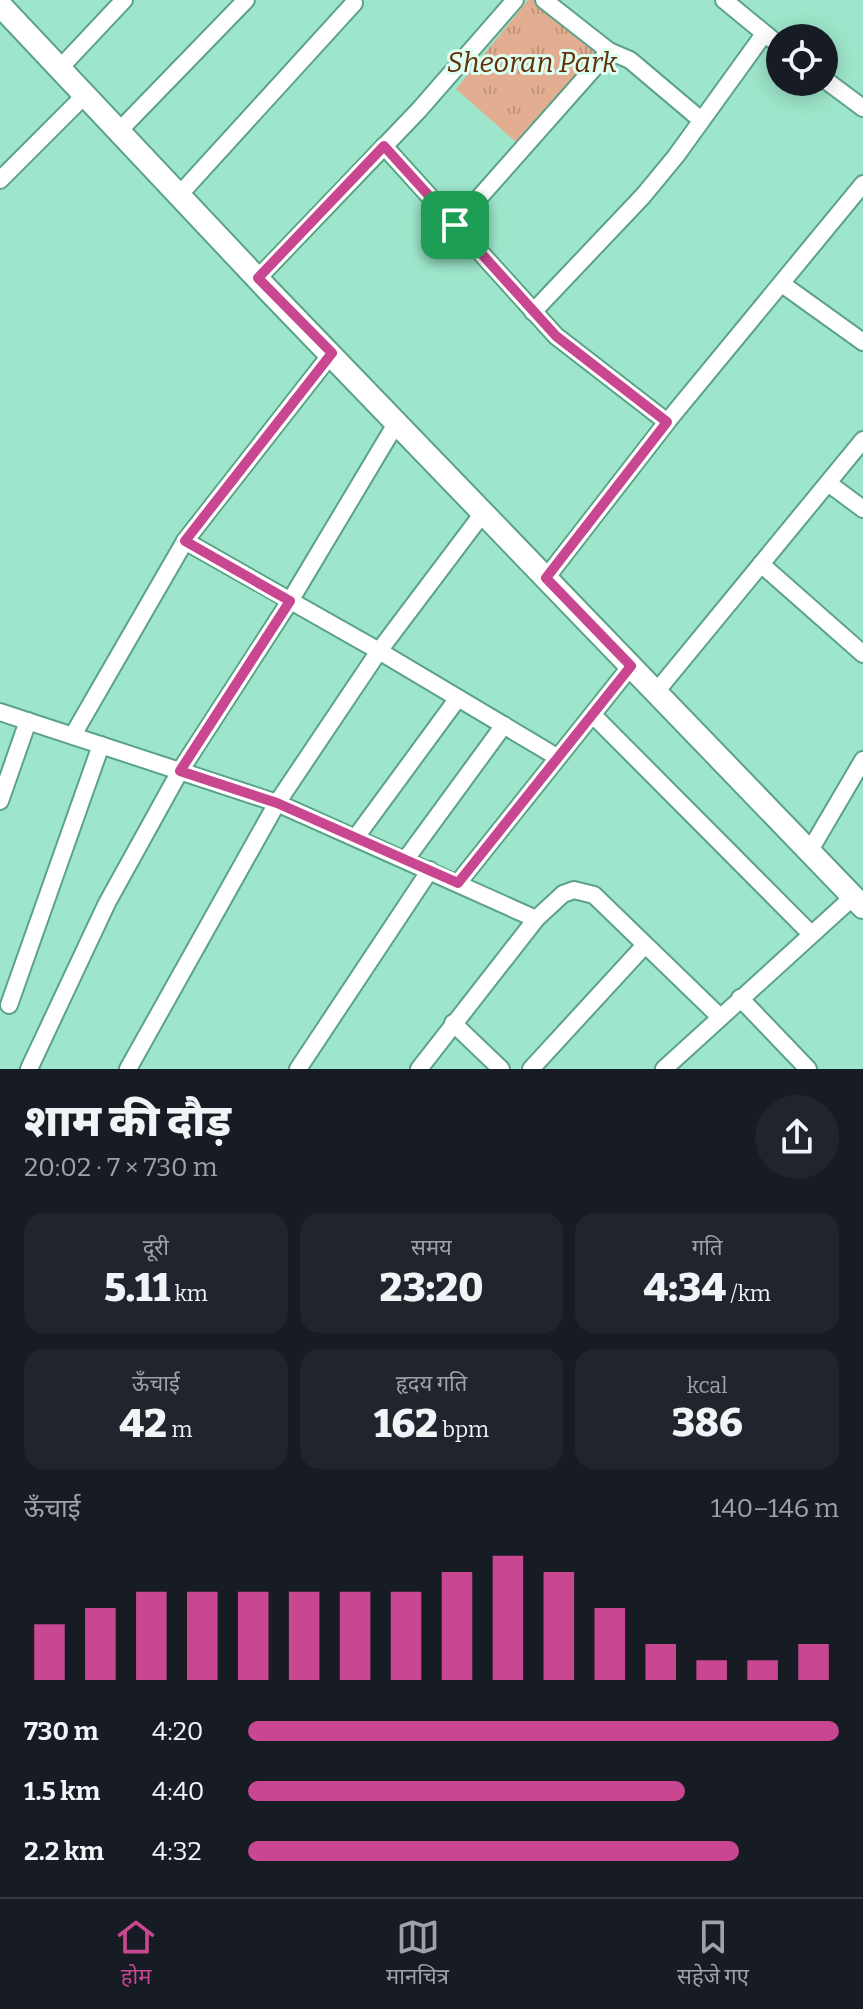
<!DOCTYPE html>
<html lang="hi">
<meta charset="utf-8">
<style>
body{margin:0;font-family:Bitter,"Noto Sans Devanagari",serif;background:#20242c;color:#f1f3f6;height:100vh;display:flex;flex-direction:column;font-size:30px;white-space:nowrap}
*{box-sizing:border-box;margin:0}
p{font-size:26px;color:#9ea1a6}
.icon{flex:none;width:44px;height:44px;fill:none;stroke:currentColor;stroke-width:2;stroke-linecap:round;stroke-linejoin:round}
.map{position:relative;height:1069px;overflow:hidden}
.drawer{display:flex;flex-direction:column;background:#171b24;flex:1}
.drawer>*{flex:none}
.controls{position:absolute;left:766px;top:24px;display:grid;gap:16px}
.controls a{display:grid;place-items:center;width:72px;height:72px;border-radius:50%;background:#171b24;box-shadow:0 4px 20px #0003;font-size:40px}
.pin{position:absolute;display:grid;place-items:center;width:68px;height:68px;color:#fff;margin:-34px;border-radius:16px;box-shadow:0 4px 12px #0006}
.round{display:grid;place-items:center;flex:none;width:84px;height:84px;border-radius:42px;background:#20242c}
.headline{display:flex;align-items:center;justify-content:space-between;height:136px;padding:0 24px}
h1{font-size:44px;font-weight:800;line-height:60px}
.stats{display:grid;grid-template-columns:repeat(3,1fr);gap:12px;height:136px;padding:8px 24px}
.stats div{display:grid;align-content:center;border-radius:20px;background:#20242c;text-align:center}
.stats b{font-size:40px;font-weight:800}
.stats small{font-size:22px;font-weight:400}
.stats p{font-size:22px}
.chart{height:224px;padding:16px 24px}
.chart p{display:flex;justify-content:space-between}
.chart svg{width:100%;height:144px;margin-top:8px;stroke:#c84790;stroke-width:6}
ul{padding:0 24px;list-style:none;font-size:26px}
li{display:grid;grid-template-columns:128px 96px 1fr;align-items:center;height:60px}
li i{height:20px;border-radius:10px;background:#c84790}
.tabs{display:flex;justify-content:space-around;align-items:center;height:112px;border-top:2px solid #363941;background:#171b24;font-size:22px;color:#9ea1a6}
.tabs a{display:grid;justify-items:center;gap:4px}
.tabs .on{color:#c84790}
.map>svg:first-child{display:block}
.park{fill:url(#park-tufts)}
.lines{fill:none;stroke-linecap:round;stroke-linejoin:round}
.minor-casing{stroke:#5ba289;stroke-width:20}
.secondary-casing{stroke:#5ba289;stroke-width:26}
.minor{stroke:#fff;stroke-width:16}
.secondary{stroke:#fff;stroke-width:22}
.route-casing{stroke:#fff;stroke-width:16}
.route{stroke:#c84790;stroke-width:10}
.labels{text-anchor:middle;stroke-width:6;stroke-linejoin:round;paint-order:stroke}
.park-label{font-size:28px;font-style:italic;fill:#652e09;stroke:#dcfff1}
</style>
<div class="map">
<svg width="863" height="1069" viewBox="0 0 863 1069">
<defs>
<pattern id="park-tufts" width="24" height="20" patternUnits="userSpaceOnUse" patternTransform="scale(2)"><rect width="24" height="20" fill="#e2ad91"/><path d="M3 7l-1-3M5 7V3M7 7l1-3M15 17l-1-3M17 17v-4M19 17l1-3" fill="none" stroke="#c0947c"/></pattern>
</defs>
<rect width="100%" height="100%" fill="#9ee6cb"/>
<path class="park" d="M528,0H537L596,50L517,143L456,89Z"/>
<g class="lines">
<defs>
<g id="minor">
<path d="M544,0L609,51"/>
<path d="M724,0L780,46"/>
<path d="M60,68L124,0"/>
<path d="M824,79L863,108"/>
<path d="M118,132L246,0"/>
<path d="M384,146L556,336L667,422"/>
<path d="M0,180L85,95"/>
<path d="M180,194L354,3"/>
<path d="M455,225L609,51L630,60L701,120"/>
<path d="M258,278L419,110L515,0"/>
<path d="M782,284L863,342"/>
<path d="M533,312L643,196L676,156L764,34"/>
<path d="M828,483L863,509"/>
<path d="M185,541L379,651L557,757"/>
<path d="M761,564L863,654"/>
<path d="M546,578L667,422L863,184"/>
<path d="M656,692L863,440"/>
<path d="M0,712L277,803L536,919"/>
<path d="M593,715L811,934"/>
<path d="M73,735L185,541L332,353"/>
<path d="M0,801L28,721"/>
<path d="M356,837L458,698"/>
<path d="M809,852L863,760"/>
<path d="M406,859L504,725"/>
<path d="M458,883L631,666"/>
<path d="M740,998L808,1069"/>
<path d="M9,1005L101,745"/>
<path d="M453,1023L501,1069"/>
<path d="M29,1069L107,903L180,771L290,601L397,422"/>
<path d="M128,1069L277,803L379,651L483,513"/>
<path d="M298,1069L430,870"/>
<path d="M419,1069L536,919L563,894L574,890L594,895L720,1017"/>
<path d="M531,1069L645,945"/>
<path d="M664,1069L853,897"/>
</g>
<path id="secondary" d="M0,5L271,293L863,907"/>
</defs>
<use href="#minor" class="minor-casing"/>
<use href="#secondary" class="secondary-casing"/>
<use href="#minor" class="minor"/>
<use href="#secondary" class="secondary"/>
</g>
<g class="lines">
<defs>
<path id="route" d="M384,146L556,336L667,422L546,578L631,666L458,883L277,803L180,771L290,601L185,541L332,353L258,278Z"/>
</defs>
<use href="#route" class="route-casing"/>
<use href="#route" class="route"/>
</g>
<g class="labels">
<g class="park-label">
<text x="532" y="72">Sheoran Park</text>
</g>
</g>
</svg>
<div class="controls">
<a><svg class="icon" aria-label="locate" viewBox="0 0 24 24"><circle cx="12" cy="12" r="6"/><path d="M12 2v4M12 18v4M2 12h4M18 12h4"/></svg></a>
</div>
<div class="pin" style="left:455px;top:225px;background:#1e9e55"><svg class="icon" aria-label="arrive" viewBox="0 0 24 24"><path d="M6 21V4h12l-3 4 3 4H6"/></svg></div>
</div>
<section class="drawer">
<div class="headline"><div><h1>शाम की दौड़</h1><p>20:02 · 7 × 730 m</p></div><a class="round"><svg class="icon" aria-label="share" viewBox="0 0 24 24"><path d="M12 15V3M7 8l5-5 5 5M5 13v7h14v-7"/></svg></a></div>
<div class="stats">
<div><p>दूरी</p><b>5.11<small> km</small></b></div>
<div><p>समय</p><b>23:20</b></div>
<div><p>गति</p><b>4:34<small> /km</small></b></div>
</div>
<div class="stats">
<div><p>ऊँचाई</p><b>42<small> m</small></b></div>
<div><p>हृदय गति</p><b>162<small> bpm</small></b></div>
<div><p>kcal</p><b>386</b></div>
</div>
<div class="chart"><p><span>ऊँचाई</span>140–146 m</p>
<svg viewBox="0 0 160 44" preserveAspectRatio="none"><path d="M5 44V27M15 44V22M25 44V17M35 44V17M45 44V17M55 44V17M65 44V17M75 44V17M85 44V11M95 44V6M105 44V11M115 44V22M125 44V33M135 44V38M145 44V38M155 44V33"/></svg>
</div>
<ul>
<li><b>730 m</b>4:20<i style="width:100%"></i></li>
<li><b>1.5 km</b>4:40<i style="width:74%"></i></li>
<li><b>2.2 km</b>4:32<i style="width:83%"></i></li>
</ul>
</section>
<nav class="tabs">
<a class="on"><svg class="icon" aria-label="home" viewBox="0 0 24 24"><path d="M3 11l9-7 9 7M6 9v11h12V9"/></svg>होम</a>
<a><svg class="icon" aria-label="map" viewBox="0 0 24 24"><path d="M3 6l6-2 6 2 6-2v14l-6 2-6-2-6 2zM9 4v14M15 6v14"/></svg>मानचित्र</a>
<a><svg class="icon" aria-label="saved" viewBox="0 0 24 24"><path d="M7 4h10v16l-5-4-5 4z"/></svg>सहेजे गए</a>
</nav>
